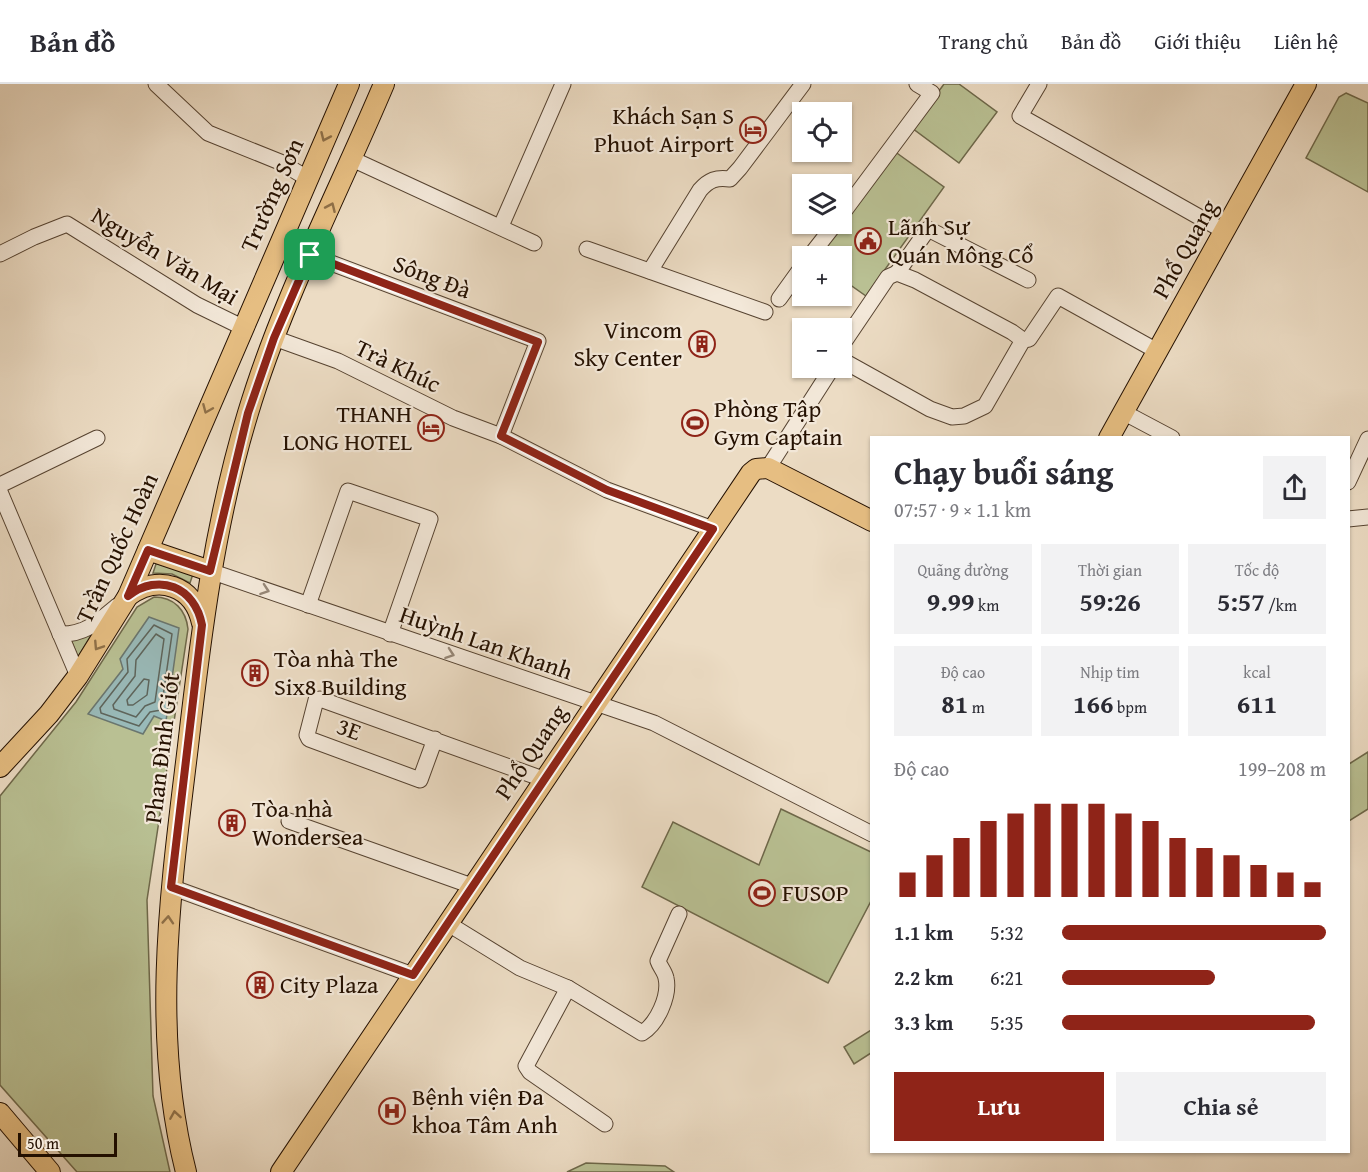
<!DOCTYPE html>
<html lang="vi">
<meta charset="utf-8">
<style>
body{margin:0;font-family:"Gentium Book Plus",serif;background:#f2f2f3;color:#2b2b33;height:100vh;display:flex;flex-direction:column;font-size:22px;white-space:nowrap}
*{box-sizing:border-box;margin:0}
p{font-size:20px;color:#7c7c81}
.icon{flex:none;width:33px;height:33px;fill:none;stroke:currentColor;stroke-width:2;stroke-linecap:round;stroke-linejoin:round}
.map{position:relative;flex:1;overflow:hidden}
.panel{position:absolute;left:870px;top:352px;width:480px;height:717px;display:flex;flex-direction:column;background:#fff;border-radius:0px;box-shadow:0 2px 4px #0004}
.panel>*{flex:none}
.buttons{position:absolute;left:792px;top:18px;display:grid;gap:12px}
.buttons a{display:grid;place-items:center;width:60px;height:60px;border-radius:0px;background:#fff;box-shadow:0 2px 4px #0004;font-size:30px}
.scale{position:absolute;left:18px;bottom:15px;width:99px;box-sizing:border-box;padding-left:6px;border:3px solid #241000;border-top:0;font-size:16px;line-height:21px;white-space:nowrap;color:#241000;-webkit-text-stroke:4px #f3e8d9;paint-order:stroke}
.pin{position:absolute;display:grid;place-items:center;width:51px;height:51px;color:#fff;margin:-26px;border-radius:12px;box-shadow:0 3px 9px #0006}
.round{display:grid;place-items:center;flex:none;width:63px;height:63px;border-radius:0px;background:#f2f2f3}
.headline{display:flex;align-items:center;justify-content:space-between;height:102px;padding:0 24px}
h1{font-size:33px;font-weight:700;line-height:45px}
.figures{display:grid;grid-template-columns:repeat(3,1fr);gap:9px;height:102px;padding:6px 24px}
.figures div{display:grid;align-content:center;border-radius:0px;background:#f2f2f3;text-align:center}
.figures b{font-size:26px;font-weight:700}
.figures small{font-size:16px;font-weight:400}
.figures p{font-size:16px}
.chart{height:168px;padding:12px 24px}
.chart p{display:flex;justify-content:space-between}
.chart svg{width:100%;height:108px;margin-top:6px;stroke:#8f2418;stroke-width:6}
.primary-button{display:flex;gap:12px;margin-top:auto;padding:12px 24px}
.primary-button a{flex:1;height:69px;border-radius:0px;background:#8f2418;color:#fff;font-size:24px;font-weight:700;line-height:69px;text-align:center}
.primary-button a+a{background:#f2f2f3;color:#2b2b33}
ul{padding:0 24px;list-style:none;font-size:20px}
li{display:grid;grid-template-columns:96px 72px 1fr;align-items:center;height:45px}
li i{height:15px;border-radius:8px;background:#8f2418}
header{display:flex;align-items:center;gap:36px;box-sizing:border-box;height:84px;padding:0 30px;background:#fff;border-bottom:2px solid #e1e1e2}
header strong{font-size:28px}
nav{display:flex;gap:33px;margin-inline-start:auto;font-size:21px}
.map>svg:first-child{display:block}
.green{fill:#b9c093;stroke:#6e684a;stroke-width:1.5}
.water{fill:#99bab9;stroke:#6a766f;stroke-width:1.5}
.lines{fill:none;stroke-linecap:round;stroke-linejoin:round}
.shore{stroke:#5e655c;stroke-width:1.5}
.minor-casing{stroke:#564331;stroke-width:17}
.major-casing{stroke:#241000;stroke-width:22}
.minor{stroke:#f3e8d9;stroke-width:15}
.major{stroke:#e6be82;stroke-width:20}
.oneway{stroke:#8f7048}
.oneway2{stroke:#968777}
.route-casing{stroke:#fff;stroke-width:12}
.route{stroke:#8f2418;stroke-width:8}
.labels{text-anchor:middle;stroke-width:4.5;stroke-linejoin:round;paint-order:stroke}
.poi-label{font-size:24px;fill:#241000;stroke:#f3e8d9;text-anchor:start}
.street-label{font-size:24px;fill:#241000;stroke:#f3e8d9}
</style>
<header>
<strong>Bản đồ</strong>
<nav><a>Trang chủ</a><a>Bản đồ</a><a>Giới thiệu</a><a>Liên hệ</a></nav>
</header>
<div class="map">
<svg width="1368" height="1088" viewBox="0 0 1368 1088">
<rect width="100%" height="100%" fill="#ecdcc4"/>
<filter id="stains"><feTurbulence type="fractalNoise" baseFrequency=".00333" numOctaves="4"/><feColorMatrix values="0 0 0 0 .2 0 0 0 0 .09 0 0 0 0 .02 0 0 0 .5 -.17"/></filter>
<radialGradient id="worn" r=".72"><stop offset=".6" stop-color="#630" stop-opacity="0"/><stop offset="1" stop-color="#630" stop-opacity=".3"/></radialGradient>
<g class="green">
<path d="M944,0H959L997,28L959,79L912,44Z"/>
<path d="M1346,9L1368,19V108L1306,74L1339,13Z"/>
<path d="M894,67L944,103L866,212L842,195V172H818Z"/>
<path d="M157,477L193,490L190,499L172,490L153,489Z"/>
<path d="M154,513C174,513 186,526 188,545L147,816L153,1012L170,1088H77L0,1001V712L76,618L137,523Z"/>
<path d="M93,548L78,573L71,556Z"/>
<path d="M1368,668V725L1349,737V680Z"/>
<path d="M781,725L871,768V817L828,899L642,803L673,738L759,781Z"/>
<path d="M871,946V969L854,980L844,963Z"/>
<path d="M586,1079L665,1082L674,1088H567Z"/>
</g>
<path class="water" d="M149,533L179,544L166,637L154,632L143,650L88,630L123,585L120,575Z"/>
<g class="lines">
<g class="shore">
<path d="M154,541L172,550L161,626L150,628L139,642L101,629L100,624L128,588L127,575Z"/>
<path d="M156,550L164,555L155,618L145,622L136,633L114,625L113,621L135,592L136,576Z"/>
<path d="M144,595L149,596L147,611L133,621H128L127,616Z"/>
</g>
<defs>
<g id="minor">
<path d="M156,0L208,49L280,78L307,94"/>
<path d="M1039,0L1020,32L1224,147"/>
<path d="M352,75L534,159"/>
<path d="M842,130L932,9L917,0"/>
<path d="M501,142L563,0"/>
<path d="M587,165L765,228"/>
<path d="M0,170L34,153L67,140L197,221L242,243"/>
<path d="M310,171L538,257L501,352L607,406L713,445"/>
<path d="M810,172L835,140"/>
<path d="M650,187L700,106C709,96 716,93 730,95L740,84L803,0"/>
<path d="M897,189L928,145L1028,196"/>
<path d="M779,215L802,183"/>
<path d="M274,254L338,277L453,334L501,352"/>
<path d="M1023,256L1029,255L1058,212L1157,267"/>
<path d="M842,261L888,193L897,189L915,196L1012,248L1023,256"/>
<path d="M842,276L930,325L952,333L964,332L985,322L1023,256"/>
<path d="M1123,328L1172,354"/>
<path d="M768,384L832,284"/>
<path d="M1348,398L1368,355"/>
<path d="M0,401L97,354"/>
<path d="M0,408L78,592"/>
<path d="M1348,435L1368,433"/>
<path d="M210,487L654,639L872,750"/>
<path d="M308,521L348,407L430,435L390,550"/>
<path d="M60,550C85,551 99,537 117,522"/>
<path d="M435,655L420,696L309,655L307,651L316,616L320,615L543,695"/>
<path d="M289,737L472,802"/>
<path d="M171,803L413,891"/>
<path d="M447,839L520,884L568,904L642,949C657,940 670,912 666,894C665,888 660,883 658,877L679,830"/>
<path d="M568,904L526,982L530,988L605,1040"/>
</g>
<g id="major">
<path d="M1109,354L1306,0"/>
<path d="M148,466L210,487"/>
<path d="M128,512C158,490 194,501 202,539"/>
<path d="M0,683L49,630L78,592L128,512L349,0"/>
<path d="M0,1029L50,1088"/>
<path d="M186,1088C150,947 171,803 188,662C201,549 215,437 248,329C282,216 338,109 384,0"/>
<path d="M281,1088L751,389L756,385L768,384L872,437"/>
</g>
</defs>
<use href="#minor" class="minor-casing"/>
<use href="#major" class="major-casing"/>
<use href="#minor" class="minor"/>
<use href="#major" class="major"/>
</g>
<defs><path id="oneway-chevron" d="M-2-3.5L2.5 0L-2 3.5" fill="none" stroke-width="1.6" stroke-linecap="round" stroke-linejoin="round" transform="scale(1.5)"/></defs>
<g class="oneway">
<use href="#oneway-chevron" transform="translate(325 53) rotate(114)"/>
<use href="#oneway-chevron" transform="translate(331 123) rotate(-66)"/>
<use href="#oneway-chevron" transform="translate(207 325) rotate(113)"/>
<use href="#oneway-chevron" transform="translate(98 562) rotate(123)"/>
<use href="#oneway-chevron" transform="translate(168 836) rotate(-86)"/>
<use href="#oneway-chevron" transform="translate(175 1031) rotate(-99)"/>
</g>
<g class="oneway2">
<use href="#oneway-chevron" transform="translate(265 506) rotate(19)"/>
<use href="#oneway-chevron" transform="translate(450 570) rotate(19)"/>
</g>
<g class="lines">
<defs>
<path id="route" d="M310,171L538,258L501,352L607,406L713,445L413,891L171,803L202,541C195,503 159,488 128,512L148,466L210,487L248,329L274,254Z"/>
</defs>
<use href="#route" class="route-casing"/>
<use href="#route" class="route"/>
</g>
<defs>
<symbol id="hotel-ring" viewBox="-11 -11 22 22"><circle r="9.5" fill="#f3e8d9" stroke="#8f2418" stroke-width="1.5"/><path d="M-6-4.5h1.5V1H6V5H4.5V3h-9V5H-6ZM-4 0a1.8 1.8 0 1 1 3.6 0ZM.5 0V-2.5h3Q6-2.5 6 0Z" fill="#8f2418"/></symbol>
<symbol id="civic-ring" viewBox="-11 -11 22 22"><circle r="9.5" fill="#f3e8d9" stroke="#8f2418" stroke-width="1.5"/><path d="M-.6-6.5H3V-4.5H.6V-3L4-1V1h2V6H-6V1h2V-1L-.6-3ZM-1.2 2.5V6h2.4V2.5Z" fill="#8f2418"/></symbol>
<symbol id="building-ring" viewBox="-11 -11 22 22"><circle r="9.5" fill="#f3e8d9" stroke="#8f2418" stroke-width="1.5"/><path d="M-4-6H4V6H1V3H-1V6H-4ZM-2.5-4.3h1.7v1.8h-1.7ZM.8-4.3h1.7v1.8H.8ZM-2.5-1h1.7V.8h-1.7ZM.8-1h1.7V.8H.8Z" fill="#8f2418"/></symbol>
<symbol id="stadium-ring" viewBox="-11 -11 22 22"><circle r="9.5" fill="#f3e8d9" stroke="#8f2418" stroke-width="1.5"/><path d="M0-5a6.5 5 0 1 0 0 10a6.5 5 0 1 0 0-10ZM-3.5-1.8h7v3.6h-7Z" fill="#8f2418"/></symbol>
<symbol id="hospital-ring" viewBox="-11 -11 22 22"><circle r="9.5" fill="#f3e8d9" stroke="#8f2418" stroke-width="1.5"/><path d="M-5-5h3v3.5h4V-5h3V5h-3V1.5h-4V5h-3Z" fill="#8f2418"/></symbol>
</defs>
<g fill-rule="evenodd">
<use href="#hotel-ring" x="738" y="31" width="30" height="30"/>
<use href="#civic-ring" x="853" y="142" width="30" height="30"/>
<use href="#building-ring" x="687" y="245" width="30" height="30"/>
<use href="#stadium-ring" x="680" y="324" width="30" height="30"/>
<use href="#hotel-ring" x="416" y="329" width="30" height="30"/>
<use href="#building-ring" x="240" y="574" width="30" height="30"/>
<use href="#building-ring" x="217" y="724" width="30" height="30"/>
<use href="#stadium-ring" x="747" y="794" width="30" height="30"/>
<use href="#building-ring" x="245" y="886" width="30" height="30"/>
<use href="#hospital-ring" x="377" y="1012" width="30" height="30"/>
</g>
<g class="labels">
<g class="poi-label">
<text x="734" y="40" text-anchor="end">Khách Sạn S<tspan x="734" dy="28">Phuot Airport</tspan></text>
<text x="888" y="151">Lãnh Sự<tspan x="888" dy="28">Quán Mông Cổ</tspan></text>
<text x="682" y="254" text-anchor="end">Vincom<tspan x="682" dy="28">Sky Center</tspan></text>
<text x="714" y="333">Phòng Tập<tspan x="714" dy="28">Gym Captain</tspan></text>
<text x="412" y="338" text-anchor="end">THANH<tspan x="412" dy="28">LONG HOTEL</tspan></text>
<text x="274" y="583">Tòa nhà The<tspan x="274" dy="28">Six8 Building</tspan></text>
<text x="252" y="733">Tòa nhà<tspan x="252" dy="28">Wondersea</tspan></text>
<text x="782" y="817">FUSOP</text>
<text x="280" y="909">City Plaza</text>
<text x="412" y="1021">Bệnh viện Đa<tspan x="412" dy="28">khoa Tâm Anh</tspan></text>
</g>
<g class="street-label">
<text transform="translate(272 111) rotate(-66)" y="8">Trường Sơn</text>
<text transform="translate(1185 165) rotate(-61)" y="8">Phổ Quang</text>
<text transform="translate(165 172) rotate(31)" y="8">Nguyễn Văn Mại</text>
<text transform="translate(432 193) rotate(21)" y="8">Sông Đà</text>
<text transform="translate(398 282) rotate(26)" y="8">Trà Khúc</text>
<text transform="translate(117 464) rotate(-65)" y="8">Trần Quốc Hoàn</text>
<text transform="translate(486 559) rotate(19)" y="8">Huỳnh Lan Khanh</text>
<text transform="translate(349 645) rotate(20)" y="8">3E</text>
<text transform="translate(162 664) rotate(-83)" y="8">Phan Đình Giót</text>
<text transform="translate(531 668) rotate(-56)" y="8">Phổ Quang</text>
</g>
</g>
<rect width="100%" height="100%" filter="url(#stains)"/>
<rect width="100%" height="100%" fill="url(#worn)"/>
</svg>
<div class="buttons">
<a><svg class="icon" aria-label="locate" viewBox="0 0 24 24"><circle cx="12" cy="12" r="6"/><path d="M12 2v4M12 18v4M2 12h4M18 12h4"/></svg></a>
<a><svg class="icon" aria-label="layers" viewBox="0 0 24 24"><path d="M12 4l9 5-9 5-9-5zM3 14l9 5 9-5"/></svg></a>
<a>+</a>
<a>−</a>
</div>
<div class="scale">50 m</div>
<div class="pin" style="left:310px;top:171px;background:#1e9e55"><svg class="icon" aria-label="arrive" viewBox="0 0 24 24"><path d="M6 21V4h12l-3 4 3 4H6"/></svg></div>
<section class="panel">
<div class="headline"><div><h1>Chạy buổi sáng</h1><p>07:57 · 9 × 1.1 km</p></div><a class="round"><svg class="icon" aria-label="share" viewBox="0 0 24 24"><path d="M12 15V3M7 8l5-5 5 5M5 13v7h14v-7"/></svg></a></div>
<div class="figures">
<div><p>Quãng đường</p><b>9.99<small> km</small></b></div>
<div><p>Thời gian</p><b>59:26</b></div>
<div><p>Tốc độ</p><b>5:57<small> /km</small></b></div>
</div>
<div class="figures">
<div><p>Độ cao</p><b>81<small> m</small></b></div>
<div><p>Nhịp tim</p><b>166<small> bpm</small></b></div>
<div><p>kcal</p><b>611</b></div>
</div>
<div class="chart"><p><span>Độ cao</span>199–208 m</p>
<svg viewBox="0 0 160 44" preserveAspectRatio="none"><path d="M5 44V34M15 44V27M25 44V20M35 44V13M45 44V10M55 44V6M65 44V6M75 44V6M85 44V10M95 44V13M105 44V20M115 44V24M125 44V27M135 44V31M145 44V34M155 44V38"/></svg>
</div>
<ul>
<li><b>1.1 km</b>5:32<i style="width:100%"></i></li>
<li><b>2.2 km</b>6:21<i style="width:58%"></i></li>
<li><b>3.3 km</b>5:35<i style="width:96%"></i></li>
</ul>
<div class="primary-button"><a>Lưu</a><a>Chia sẻ</a></div>
</section>
</div>
